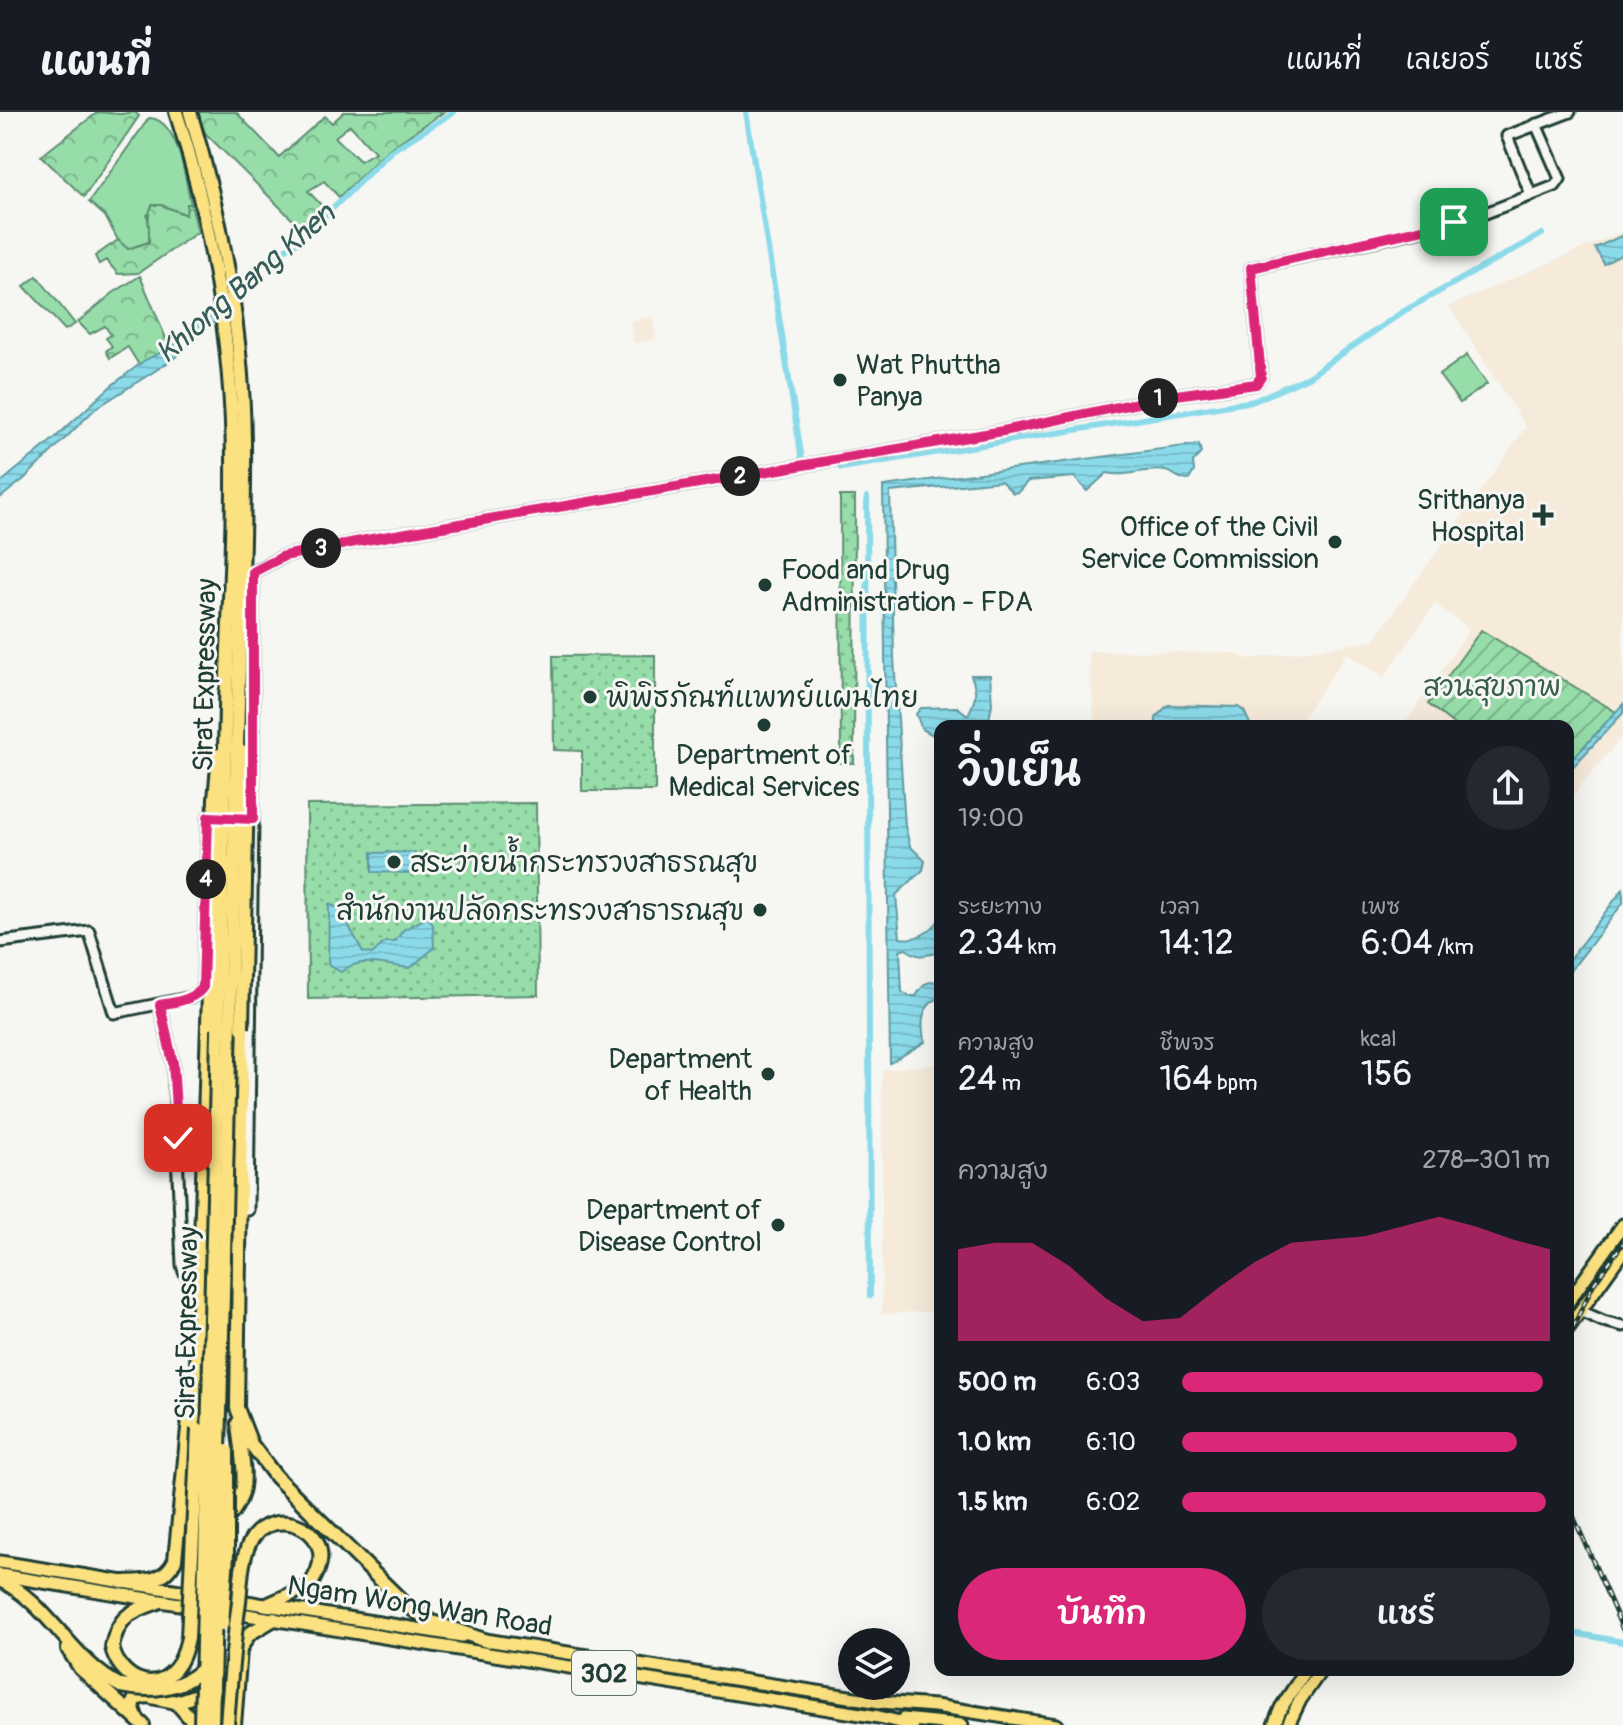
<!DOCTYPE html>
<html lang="th">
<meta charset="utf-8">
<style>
body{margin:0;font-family:Pangolin,"Playpen Sans Thai",sans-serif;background:#242831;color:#f1f3f6;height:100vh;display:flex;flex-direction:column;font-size:30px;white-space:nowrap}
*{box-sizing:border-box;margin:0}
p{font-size:26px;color:#9ea1a6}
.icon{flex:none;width:44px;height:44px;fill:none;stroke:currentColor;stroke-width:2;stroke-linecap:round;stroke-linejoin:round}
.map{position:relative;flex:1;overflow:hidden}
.drawer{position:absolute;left:934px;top:608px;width:640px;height:956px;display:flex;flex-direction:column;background:#171b24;border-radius:16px;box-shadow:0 8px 32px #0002}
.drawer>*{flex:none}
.buttons{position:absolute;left:838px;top:1516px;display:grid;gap:16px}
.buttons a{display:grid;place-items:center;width:72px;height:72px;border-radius:50%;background:#171b24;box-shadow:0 8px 32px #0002;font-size:40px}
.pin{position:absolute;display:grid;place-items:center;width:68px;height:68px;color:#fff;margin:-34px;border-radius:16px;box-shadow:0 4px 12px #0006}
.km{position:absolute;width:40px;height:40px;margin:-20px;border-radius:50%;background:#222;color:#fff;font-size:22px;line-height:40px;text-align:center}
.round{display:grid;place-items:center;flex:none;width:84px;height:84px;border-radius:42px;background:#242831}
.head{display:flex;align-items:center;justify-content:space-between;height:136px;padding:0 24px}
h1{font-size:44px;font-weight:600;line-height:60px}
.stats{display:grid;grid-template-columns:repeat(3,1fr);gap:12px;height:136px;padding:8px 24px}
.stats div{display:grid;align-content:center}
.stats b{font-size:34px;font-weight:600}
.stats small{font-size:22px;font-weight:400}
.stats p{font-size:22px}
.chart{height:224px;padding:16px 24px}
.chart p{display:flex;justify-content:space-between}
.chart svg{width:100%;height:144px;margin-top:8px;fill:#db2777;opacity:.7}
.button{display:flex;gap:16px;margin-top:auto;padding:16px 24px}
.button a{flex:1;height:92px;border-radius:48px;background:#db2777;color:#fff;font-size:32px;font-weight:600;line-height:92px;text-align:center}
.button a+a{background:#242831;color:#f1f3f6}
ul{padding:0 24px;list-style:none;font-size:26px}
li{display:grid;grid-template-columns:128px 96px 1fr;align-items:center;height:60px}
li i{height:20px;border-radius:10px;background:#db2777}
header{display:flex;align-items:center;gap:48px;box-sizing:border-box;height:112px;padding:0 40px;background:#171b24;border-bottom:2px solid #363941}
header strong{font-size:38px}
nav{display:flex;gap:44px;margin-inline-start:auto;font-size:28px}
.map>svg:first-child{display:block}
.built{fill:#f6eadb}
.grass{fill:#97ddaa;stroke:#5b8d6f;stroke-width:2}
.forest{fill:url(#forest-crowns);stroke:#5b8d6f;stroke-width:2;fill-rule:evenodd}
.park{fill:url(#park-dots);stroke:#5b8d6f;stroke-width:2}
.garden{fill:url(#garden-furrows);stroke:#5b8d6f;stroke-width:2}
.water{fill:url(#water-rules);stroke:#609ba1;stroke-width:2}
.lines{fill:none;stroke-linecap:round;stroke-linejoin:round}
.canal{stroke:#8bdaea;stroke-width:6}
.minor-casing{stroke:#1f3d34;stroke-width:15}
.major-casing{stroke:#1f3d34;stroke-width:17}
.highway-casing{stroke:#1f3d34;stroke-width:18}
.minor{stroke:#f6f6f2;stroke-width:9}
.major{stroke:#fbe180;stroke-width:11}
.highway{stroke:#fbe180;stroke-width:12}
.rail-casing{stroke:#1f3d34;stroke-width:5}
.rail{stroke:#f6f6f2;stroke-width:2;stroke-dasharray:6;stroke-linecap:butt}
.highway-bridge-casing{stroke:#1f3d34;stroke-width:18;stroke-linecap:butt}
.highway-bridge{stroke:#fbe180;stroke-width:12}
.route-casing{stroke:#fff;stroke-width:16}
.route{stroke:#db2777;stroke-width:10}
.poi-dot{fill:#1f3d34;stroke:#f6f6f2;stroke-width:3}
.labels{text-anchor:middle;stroke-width:6;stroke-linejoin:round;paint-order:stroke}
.shield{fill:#f6f6f2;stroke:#60746d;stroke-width:2}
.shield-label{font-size:26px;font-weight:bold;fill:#1f3d34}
.poi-label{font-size:28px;fill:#1f3d34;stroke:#f6f6f2;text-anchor:end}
.street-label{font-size:28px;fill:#1f3d34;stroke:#f6f6f2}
.park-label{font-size:28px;fill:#375d4c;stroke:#f6f6f2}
.water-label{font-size:30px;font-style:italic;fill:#355c58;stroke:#f6f6f2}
</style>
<header>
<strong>แผนที่</strong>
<nav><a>แผนที่</a><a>เลเยอร์</a><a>แชร์</a></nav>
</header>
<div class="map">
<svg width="1623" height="1613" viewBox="0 0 1623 1613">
<defs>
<pattern id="forest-crowns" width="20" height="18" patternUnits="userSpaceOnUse" patternTransform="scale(2)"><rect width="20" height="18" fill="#97ddaa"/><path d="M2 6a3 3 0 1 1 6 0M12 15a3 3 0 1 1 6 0" fill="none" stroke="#7bb48b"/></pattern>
<pattern id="park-dots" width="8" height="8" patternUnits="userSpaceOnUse" patternTransform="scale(2)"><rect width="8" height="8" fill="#97ddaa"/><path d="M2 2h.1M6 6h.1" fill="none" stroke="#7bb48b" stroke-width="1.8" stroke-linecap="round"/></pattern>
<pattern id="garden-furrows" width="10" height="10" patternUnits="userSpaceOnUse" patternTransform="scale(2)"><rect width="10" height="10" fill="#97ddaa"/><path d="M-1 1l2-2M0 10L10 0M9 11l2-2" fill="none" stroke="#7bb48b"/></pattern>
<pattern id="water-rules" width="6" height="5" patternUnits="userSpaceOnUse" patternTransform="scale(2)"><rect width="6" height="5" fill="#8bdaea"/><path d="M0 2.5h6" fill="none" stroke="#78bcc9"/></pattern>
</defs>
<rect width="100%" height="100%" fill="#f6f6f2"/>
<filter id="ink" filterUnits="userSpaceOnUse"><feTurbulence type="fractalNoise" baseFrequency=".0125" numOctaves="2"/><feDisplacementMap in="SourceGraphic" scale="16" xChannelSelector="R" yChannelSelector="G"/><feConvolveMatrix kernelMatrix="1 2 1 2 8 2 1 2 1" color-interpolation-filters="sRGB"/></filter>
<g filter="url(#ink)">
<g class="built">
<path d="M1623,119V623L1568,689V614H1403L1470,517L1435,492L1384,565L1347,541L1297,614H1095L1088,539L1234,541L1248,547L1373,529L1526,315L1449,194Z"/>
<path d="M652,205L656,227L634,231L630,209Z"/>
<path d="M940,952V1199L882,1202V958Z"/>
</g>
<g class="grass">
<path d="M149,6C179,7 185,67 191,92H187V103L161,93L147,103L150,117L149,130L127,137L118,128L105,104L89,90Z"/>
<path d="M37,164L75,212L65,218L24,174Z"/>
<path d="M1467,243L1487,272L1460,291L1439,263Z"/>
</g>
<g class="forest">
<path d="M98,0L120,2L135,0L139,4L84,85L41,44Z"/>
<path d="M198,0H236L279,45L325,4L332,11L344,0H444L389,37L339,85L324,69L308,79L324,96L303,118L205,21ZM350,13L375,40L360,49L335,25Z"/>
<path d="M187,92H191L198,120L138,161L118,162L106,148L99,152L95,144L118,128L128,137L149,130C150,116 146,105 152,93H161L186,103Z"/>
<path d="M140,164L170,236L139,253L128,235L110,246L106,239L112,234L106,226L111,223L105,214L90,222L78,210L113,181Z"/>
</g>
<g class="park">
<path d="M840,384H855L854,651H841Z"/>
<path d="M655,543V679H582V639L554,638L553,544Z"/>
<path d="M536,691L538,883L308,887L307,693Z"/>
</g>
<path class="garden" d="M1481,518L1616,600L1568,652V614H1456L1428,592Z"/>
<g class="water">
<path d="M1623,123V142L1604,152L1595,136Z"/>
<path d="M214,195L215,209L172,248L95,297L24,367L0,386V371L56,325L111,274L145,248L170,236L180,227Z"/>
<path d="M1199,332L1201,341L1193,350L1194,359L1189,368C1179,368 1175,361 1165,359C1148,355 1127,366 1107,361L1087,379L1074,365L1028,369L1018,380L1013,381L1001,369L890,380L894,546L905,714L910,734L925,749L923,758L896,783L900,826C918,829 930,820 940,807V841C924,841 923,849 906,837L900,839L902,880L909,884H916C923,873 926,868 940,870V886C921,892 920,913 925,930L890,951L883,374Z"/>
<path d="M971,563H990L992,592L989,608L996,614H940V623H933L922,617L916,602L921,596L957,595L968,603C976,587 978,580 971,563Z"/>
<path d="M1623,592V601L1568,660V652Z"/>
<path d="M1168,593L1238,595L1244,599L1251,614H1156V605Z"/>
<path d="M415,740V761L372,760V741Z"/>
<path d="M1623,777V791L1568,862V849Z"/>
<path d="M329,792L339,796L363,840L372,842L385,830H395L403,818L428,805L433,813L434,836L410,856C388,854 359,843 341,860L328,852Z"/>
</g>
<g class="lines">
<g class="canal">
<path d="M746,0L802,348"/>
<path d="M233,182L249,160L299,129L391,39L454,0"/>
<path d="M841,356L1254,289L1308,265L1404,199L1542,122"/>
<path d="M867,385L870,1184"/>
<path d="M1568,1520L1623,1530"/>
</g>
<defs>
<g id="minor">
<path d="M1531,83L1507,24L1570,0"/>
<path d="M240,706L253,707V460L284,444L366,428L1003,319L1176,283L1256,272L1261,265L1251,156L1445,113L1478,104L1555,74L1560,67L1536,12"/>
<path d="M0,830L89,819L114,901L192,885L201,880L203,875L208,705H217"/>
<path d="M160,893L173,951L182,1153L184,1160L199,1179"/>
<path d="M238,1096L248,1098L253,707"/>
<path d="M1580,1199L1603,1209L1623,1214"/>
</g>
<g id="major">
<path d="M1568,1190L1623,1113"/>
<path d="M1568,1216L1623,1139"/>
<path d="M0,1450L198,1482"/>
<path d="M0,1463L879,1605L912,1613"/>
<path d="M215,1485L462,1524"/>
<path d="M479,1527L881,1590L935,1594L1056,1613"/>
<path d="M903,1607L962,1613"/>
<path d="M1274,1613L1281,1596L1306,1558"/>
<path d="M1288,1613L1300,1588L1321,1558"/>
</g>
<g id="highway">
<path d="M176,0C211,106 232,235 233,347C234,430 228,513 226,596"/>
<path d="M190,0C222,106 243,219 244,331C245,418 240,506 238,594"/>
<path d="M242,916L237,1296L251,1332L276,1365L406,1493L432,1510L487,1529"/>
<path d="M198,1317L200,1278L197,1255L208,912"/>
<path d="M221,1412C256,1382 241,1351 238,1311"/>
<path d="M0,1468C50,1492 72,1550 121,1574"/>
<path d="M122,1470C144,1469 164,1471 175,1448L192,1276L195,1263"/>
<path d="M206,1482C196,1464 193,1441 208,1425"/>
<path d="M267,1493L309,1474"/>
<path d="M112,1535C118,1504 130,1500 158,1490"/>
<path d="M68,1537L80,1556L143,1613"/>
<path d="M176,1590L196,1613"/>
<path d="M136,1605L132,1593L135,1587L147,1584L176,1590L209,1579"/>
<path d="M234,1613L240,1537L249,1522L274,1507"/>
</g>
</defs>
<use href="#minor" class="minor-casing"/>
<use href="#major" class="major-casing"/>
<use href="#highway" class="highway-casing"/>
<use href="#minor" class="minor"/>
<use href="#major" class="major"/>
<use href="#highway" class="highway"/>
<defs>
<g id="rail">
<path d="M1568,1226L1593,1173L1623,1131"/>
<path d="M1568,1392L1623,1518"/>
</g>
</defs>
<use href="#rail" class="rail-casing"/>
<use href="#rail" class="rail"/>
<defs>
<g id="highway-bridge">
<path d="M208,912L215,687L219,643"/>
<path d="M242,916L247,673L244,640"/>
<path d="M222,1512L227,1443V1339"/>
<path d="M112,1535C118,1564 152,1584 175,1557C183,1548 185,1537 188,1526L198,1317"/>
<path d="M121,1574C151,1580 183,1578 205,1554"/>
<path d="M201,1613L226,596"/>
<path d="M212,1613L238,594"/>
<path d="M227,1613C230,1572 233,1531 239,1490C241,1470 241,1448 250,1430C273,1387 349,1421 309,1474"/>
</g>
</defs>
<use href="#highway-bridge" class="highway-bridge-casing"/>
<use href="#highway-bridge" class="highway-bridge"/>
</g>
</g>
<g class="lines" filter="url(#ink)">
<defs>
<path id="route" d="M178,1026L173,951L160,893C174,890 195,888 203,875L208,705L253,707V460L284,444L366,428L1003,319L1176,283L1256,272L1261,265L1251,156L1454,110"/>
</defs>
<use href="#route" class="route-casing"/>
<use href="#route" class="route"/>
</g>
<g class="poi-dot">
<circle cx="840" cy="268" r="8"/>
<path d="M1539 391h8v8h8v8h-8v8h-8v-8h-8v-8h8z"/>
<circle cx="1335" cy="430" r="8"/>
<circle cx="765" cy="473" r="8"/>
<circle cx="590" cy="585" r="8"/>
<circle cx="764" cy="613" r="8"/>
<circle cx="394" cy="750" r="8"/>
<circle cx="760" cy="798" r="8"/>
<circle cx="768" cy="962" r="8"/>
<circle cx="778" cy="1113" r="8"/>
</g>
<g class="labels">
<rect class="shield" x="572" y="1539" width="64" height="44" rx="6"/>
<g class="shield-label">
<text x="604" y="1570">302</text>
</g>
<g class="poi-label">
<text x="856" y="262" text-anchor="start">Wat Phuttha<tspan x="856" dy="32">Panya</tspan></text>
<text x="1525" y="397">Srithanya<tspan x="1525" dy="32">Hospital</tspan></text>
<text x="1319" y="424">Office of the Civil<tspan x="1319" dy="32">Service Commission</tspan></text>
<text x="781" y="467" text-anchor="start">Food and Drug<tspan x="781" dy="32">Administration - FDA</tspan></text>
<text x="606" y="595" text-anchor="start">พิพิธภัณฑ์แพทย์แผนไทย</text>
<text x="764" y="652" text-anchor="middle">Department of<tspan x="764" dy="32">Medical Services</tspan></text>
<text x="410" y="760" text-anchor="start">สระว่ายน้ำกระทรวงสาธรณสุข</text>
<text x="744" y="808">สำนักงานปลัดกระทรวงสาธารณสุข</text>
<text x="752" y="956">Department<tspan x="752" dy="32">of Health</tspan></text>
<text x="762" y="1107">Department of<tspan x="762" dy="32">Disease Control</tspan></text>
</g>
<g class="street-label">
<text transform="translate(204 563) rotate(-89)" y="10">Sirat Expressway</text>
<text transform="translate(186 1211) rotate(-89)" y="10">Sirat Expressway</text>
<text transform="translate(420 1493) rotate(9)" y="10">Ngam Wong Wan Road</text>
</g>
<g class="park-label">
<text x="1492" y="584">สวนสุขภาพ</text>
</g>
<g class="water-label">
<text transform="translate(245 171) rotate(-41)" y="10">Khlong Bang Khen</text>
</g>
</g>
</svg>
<div class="buttons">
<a><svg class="icon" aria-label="layers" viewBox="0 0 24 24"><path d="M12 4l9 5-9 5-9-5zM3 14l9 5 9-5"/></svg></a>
</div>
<div class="pin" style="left:1454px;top:110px;background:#1e9e55"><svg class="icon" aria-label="arrive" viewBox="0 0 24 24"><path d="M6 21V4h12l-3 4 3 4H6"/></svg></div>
<div class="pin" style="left:178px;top:1026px;background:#d93025"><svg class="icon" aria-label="check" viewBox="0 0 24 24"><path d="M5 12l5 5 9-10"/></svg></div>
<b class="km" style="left:1158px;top:286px">1</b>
<b class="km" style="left:740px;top:364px">2</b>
<b class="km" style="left:321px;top:436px">3</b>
<b class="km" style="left:206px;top:767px">4</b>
<section class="drawer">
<div class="head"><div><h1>วิ่งเย็น</h1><p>19:00</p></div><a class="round"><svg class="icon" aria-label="share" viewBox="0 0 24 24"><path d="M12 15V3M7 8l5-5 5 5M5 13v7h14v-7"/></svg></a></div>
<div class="stats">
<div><p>ระยะทาง</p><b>2.34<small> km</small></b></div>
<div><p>เวลา</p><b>14:12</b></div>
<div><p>เพซ</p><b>6:04<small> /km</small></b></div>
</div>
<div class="stats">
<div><p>ความสูง</p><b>24<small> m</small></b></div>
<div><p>ชีพจร</p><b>164<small> bpm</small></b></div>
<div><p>kcal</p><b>156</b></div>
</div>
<div class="chart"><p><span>ความสูง</span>278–301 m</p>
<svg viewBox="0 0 160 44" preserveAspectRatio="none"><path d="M0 44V16L10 14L20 14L30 21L40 31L50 38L60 37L70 28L80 20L90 14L100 13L110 12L120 9L130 6L140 9L150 13L160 16V44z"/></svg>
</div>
<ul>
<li><b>500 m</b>6:03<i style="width:98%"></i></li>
<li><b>1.0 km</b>6:10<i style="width:91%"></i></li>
<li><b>1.5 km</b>6:02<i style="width:99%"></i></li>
</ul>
<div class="button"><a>บันทึก</a><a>แชร์</a></div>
</section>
</div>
